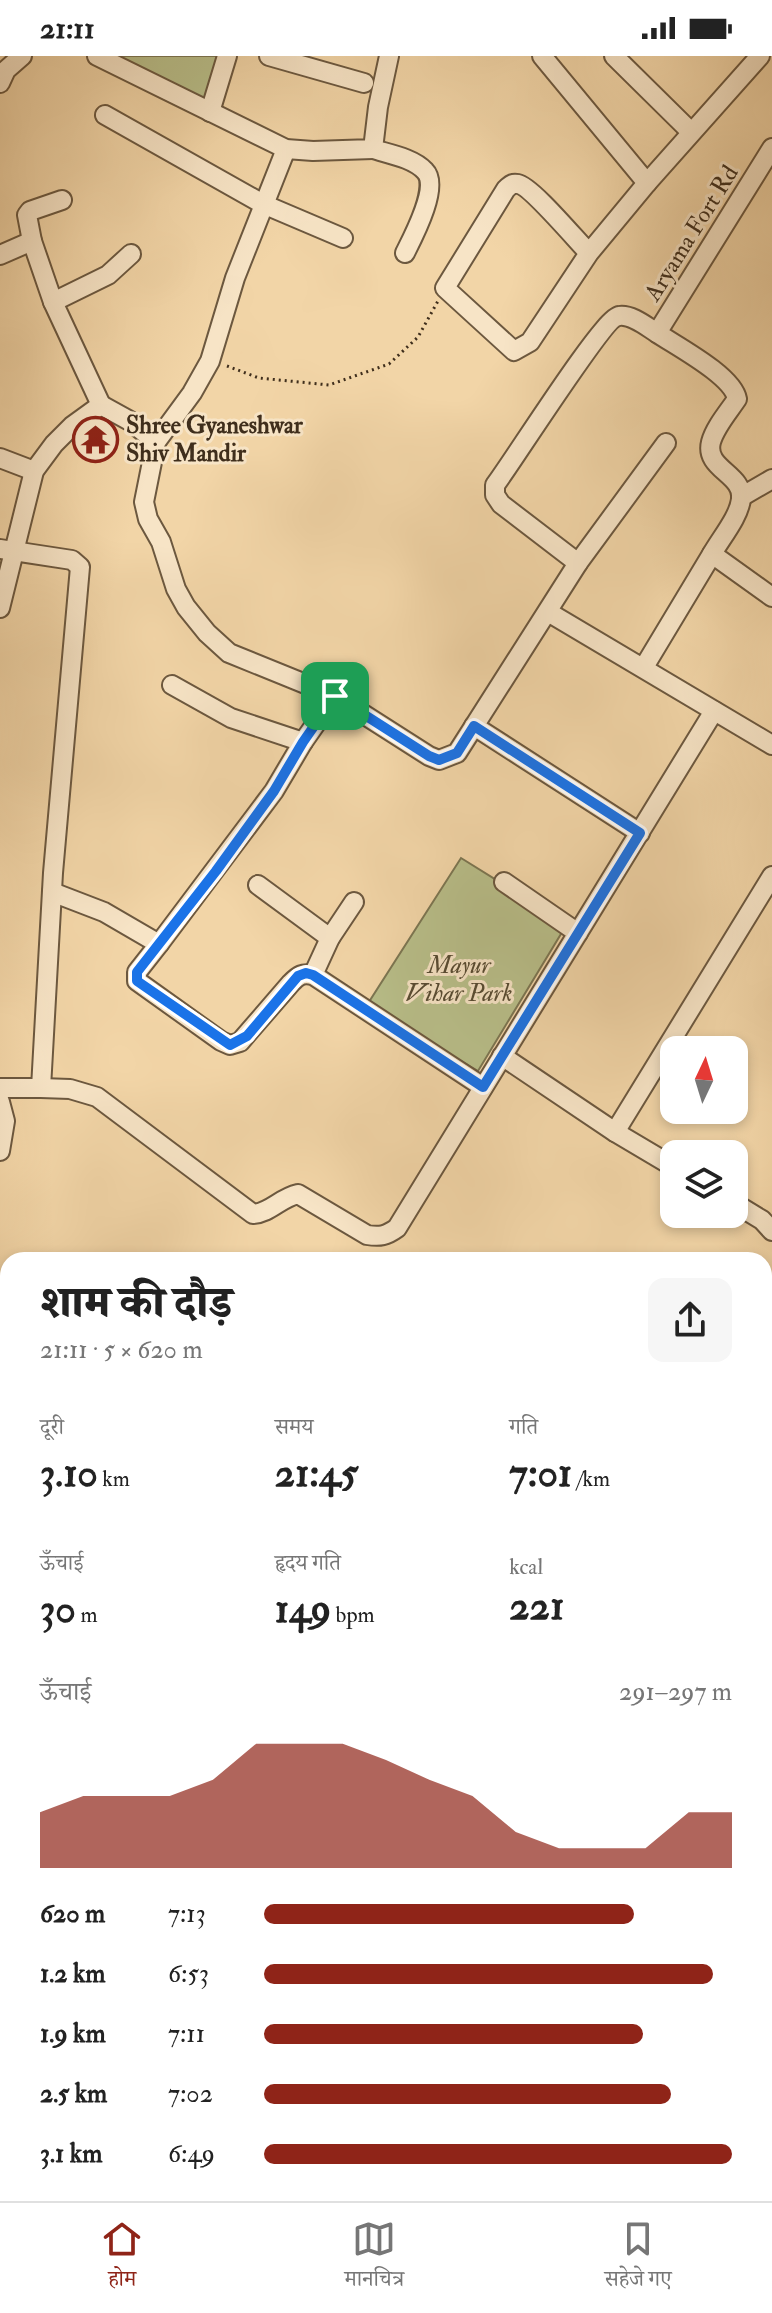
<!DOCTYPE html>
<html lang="hi">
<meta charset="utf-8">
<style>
body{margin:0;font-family:"IM FELL Double Pica","Noto Serif Devanagari",serif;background:#f6f6f6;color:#222;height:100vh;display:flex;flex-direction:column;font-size:30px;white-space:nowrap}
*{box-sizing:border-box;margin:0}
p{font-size:26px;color:#767676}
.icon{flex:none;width:44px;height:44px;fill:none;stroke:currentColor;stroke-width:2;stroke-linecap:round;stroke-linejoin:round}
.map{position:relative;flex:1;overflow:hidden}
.panel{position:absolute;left:0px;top:1196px;width:772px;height:950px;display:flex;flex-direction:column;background:#fff;border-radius:24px 24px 0 0;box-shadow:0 4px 12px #0003}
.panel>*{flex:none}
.needle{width:52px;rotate:4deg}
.controls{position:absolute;left:660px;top:980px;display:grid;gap:16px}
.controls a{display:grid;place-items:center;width:88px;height:88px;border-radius:16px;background:#fff;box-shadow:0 4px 12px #0003;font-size:40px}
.pin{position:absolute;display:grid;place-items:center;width:68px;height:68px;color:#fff;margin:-34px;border-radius:16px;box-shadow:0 4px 12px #0006}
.round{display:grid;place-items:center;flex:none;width:84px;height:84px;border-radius:16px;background:#f6f6f6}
.headline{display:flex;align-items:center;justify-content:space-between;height:136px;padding:0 40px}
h1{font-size:44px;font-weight:800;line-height:60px}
.metrics{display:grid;grid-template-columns:repeat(3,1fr);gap:12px;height:136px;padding:8px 40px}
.metrics div{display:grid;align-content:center}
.metrics b{font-size:40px;font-weight:800}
.metrics small{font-size:22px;font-weight:400}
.metrics p{font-size:22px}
.chart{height:224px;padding:16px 40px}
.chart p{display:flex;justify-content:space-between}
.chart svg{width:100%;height:144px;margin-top:8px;fill:#8f2418;opacity:.7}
ul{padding:0 40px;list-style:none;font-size:26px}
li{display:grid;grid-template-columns:128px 96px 1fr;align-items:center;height:60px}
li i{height:20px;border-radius:10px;background:#8f2418}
.status{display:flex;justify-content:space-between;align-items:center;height:56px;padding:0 40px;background:#fff;direction:ltr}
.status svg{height:22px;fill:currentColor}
.dock{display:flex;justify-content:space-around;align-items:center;height:112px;border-top:2px solid #e0e0e0;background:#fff;font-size:22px;color:#767676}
.dock a{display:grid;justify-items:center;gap:4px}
.dock .active{color:#8f2418}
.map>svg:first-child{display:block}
.green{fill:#b8be89;stroke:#7c7652;stroke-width:2}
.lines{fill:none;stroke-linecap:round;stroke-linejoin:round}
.minor-casing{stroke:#6c583f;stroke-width:22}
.secondary-casing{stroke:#3f2e1c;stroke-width:28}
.path{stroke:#3f2e1c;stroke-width:3;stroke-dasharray:2 4;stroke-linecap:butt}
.minor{stroke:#f7e4c6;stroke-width:18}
.secondary{stroke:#f7e4c6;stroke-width:24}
.route-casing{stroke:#fff;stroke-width:16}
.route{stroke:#1a73e8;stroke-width:10}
.labels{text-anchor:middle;stroke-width:6;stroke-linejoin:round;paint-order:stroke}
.street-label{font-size:24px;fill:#3f2e1c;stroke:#f7e4c6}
.poi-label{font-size:24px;font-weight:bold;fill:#3f2e1c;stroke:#f7e4c6;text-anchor:start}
.park-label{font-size:24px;font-style:italic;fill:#574b32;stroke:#f7e4c6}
</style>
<div class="status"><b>21:11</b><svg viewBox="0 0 49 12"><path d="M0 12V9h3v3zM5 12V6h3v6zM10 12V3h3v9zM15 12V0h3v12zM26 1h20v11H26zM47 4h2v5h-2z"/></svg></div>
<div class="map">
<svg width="772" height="2145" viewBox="0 0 772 2145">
<rect width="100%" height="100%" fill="#f2d5a7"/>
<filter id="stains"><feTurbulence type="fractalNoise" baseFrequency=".0025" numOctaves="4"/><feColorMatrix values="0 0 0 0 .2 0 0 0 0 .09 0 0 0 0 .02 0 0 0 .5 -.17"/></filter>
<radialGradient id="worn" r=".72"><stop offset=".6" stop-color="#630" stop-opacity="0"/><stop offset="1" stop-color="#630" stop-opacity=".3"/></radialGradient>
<g class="green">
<path d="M118,0H218L205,46Z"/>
<path d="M461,802L567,868L478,1015L367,949Z"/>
</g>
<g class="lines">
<defs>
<g id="minor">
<path d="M97,0L286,93L313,95L373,93L378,51L389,0"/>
<path d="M269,0L364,27"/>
<path d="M542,0L647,127L589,197C577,185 531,130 518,128C511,127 511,129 506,133L445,232L514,295L530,286L589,197"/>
<path d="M614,0L691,76"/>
<path d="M0,27L6,14L22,0"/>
<path d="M210,56L227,0"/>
<path d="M105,59L263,148L343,182"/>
<path d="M772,92L657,277C678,291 733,320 737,343C729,355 715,371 711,386C704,413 744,418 741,443C739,461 721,482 712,498L772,541"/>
<path d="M286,93L235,222L210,305L192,337L156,386L144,446L148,463L161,486L176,533L186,551L207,577L229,597L335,640L429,700L439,704L457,697L578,507L501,448L495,439V429C512,407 603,262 619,260C632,258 647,271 657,277"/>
<path d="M373,93C389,98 413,102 425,115C440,130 413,181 405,197"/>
<path d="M647,127L760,0"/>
<path d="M0,199L32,185"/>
<path d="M53,246L32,185L27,159L30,155L62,144"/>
<path d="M101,349L53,246L108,219L131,198"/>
<path d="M0,402L34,415"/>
<path d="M741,441L772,423"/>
<path d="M0,493L72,504L80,511L53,817L41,1032H0"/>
<path d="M578,507L666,387"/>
<path d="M0,552L34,415L54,388L72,370L101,349L130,365L156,386"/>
<path d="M548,556L772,689"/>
<path d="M644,611L712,498"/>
<path d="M172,629L231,662L303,686"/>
<path d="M474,670L640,777"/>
<path d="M504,826L578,877"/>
<path d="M258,829L330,882"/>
<path d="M52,836L104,856L159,888L274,735L303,686L335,640"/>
<path d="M159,888L137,916V925L221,985L230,989L240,986L291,927C299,919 302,917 313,919L483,1031"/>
<path d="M313,919L330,882L354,846"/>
<path d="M502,1000L615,1076L674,1111"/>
<path d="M41,1032L70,1033L97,1041L253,1158C270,1157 280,1142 298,1138L367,1179C380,1181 386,1180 397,1172L714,655"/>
<path d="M0,1046L5,1065L0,1095"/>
<path d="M615,1076L772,820"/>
<path d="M734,1147L762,1164L772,1175"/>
<path d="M3,1687L8,1690"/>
<path d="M0,1792L8,1798"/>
<path d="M772,1951L767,1960L772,1972"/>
<path d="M0,1963L8,1955"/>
<path d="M0,2039L8,2044"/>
<path d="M764,2103L772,2108"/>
<path d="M720,2138L731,2145"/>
</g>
<g id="secondary">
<path d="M764,1264L772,1260"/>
<path d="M219,2145L222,2138"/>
</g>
</defs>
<use href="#minor" class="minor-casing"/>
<use href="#secondary" class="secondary-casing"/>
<path class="path" d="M227,310L259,322L329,329L389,308L418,281L438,245"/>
<use href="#minor" class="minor"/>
<use href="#secondary" class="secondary"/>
</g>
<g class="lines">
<defs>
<path id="route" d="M335,640L429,700L439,704L457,697L474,670L640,777L483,1031L313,919L306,917L298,920L247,980L230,989L137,925V916L216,815L274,735L303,686Z"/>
</defs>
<use href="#route" class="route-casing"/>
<use href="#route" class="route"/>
</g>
<defs>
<symbol id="temple-ring" viewBox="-11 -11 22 22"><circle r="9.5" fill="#f7e4c6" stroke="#8f2418" stroke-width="1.5"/><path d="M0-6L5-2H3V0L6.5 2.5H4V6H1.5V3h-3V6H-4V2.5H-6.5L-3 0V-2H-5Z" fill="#8f2418"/></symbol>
</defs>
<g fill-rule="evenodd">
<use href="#temple-ring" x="70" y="358" width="51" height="51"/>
</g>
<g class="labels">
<g class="street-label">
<text transform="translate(691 177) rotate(-58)" y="8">Aryama Fort Rd</text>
</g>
<g class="poi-label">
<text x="126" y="377">Shree Gyaneshwar<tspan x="126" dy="28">Shiv Mandir</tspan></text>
</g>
<g class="park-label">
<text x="459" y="917">Mayur<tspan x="459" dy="28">Vihar Park</tspan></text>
</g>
</g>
<rect width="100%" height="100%" filter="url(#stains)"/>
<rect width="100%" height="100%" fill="url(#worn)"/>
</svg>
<div class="controls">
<a><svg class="needle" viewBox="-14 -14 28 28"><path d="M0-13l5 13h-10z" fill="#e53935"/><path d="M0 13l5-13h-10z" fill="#767676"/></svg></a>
<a><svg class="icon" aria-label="layers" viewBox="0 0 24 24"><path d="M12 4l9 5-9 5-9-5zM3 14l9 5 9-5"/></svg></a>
</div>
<div class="pin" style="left:335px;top:640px;background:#1e9e55"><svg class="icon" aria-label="arrive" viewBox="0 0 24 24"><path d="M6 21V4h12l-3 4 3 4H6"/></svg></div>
<section class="panel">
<div class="headline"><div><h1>शाम की दौड़</h1><p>21:11 · 5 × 620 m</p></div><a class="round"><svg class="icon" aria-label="share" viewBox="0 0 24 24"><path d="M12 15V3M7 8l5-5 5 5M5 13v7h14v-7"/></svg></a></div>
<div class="metrics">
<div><p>दूरी</p><b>3.10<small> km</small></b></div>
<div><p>समय</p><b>21:45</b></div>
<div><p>गति</p><b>7:01<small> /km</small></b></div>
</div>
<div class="metrics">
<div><p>ऊँचाई</p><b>30<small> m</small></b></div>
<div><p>हृदय गति</p><b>149<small> bpm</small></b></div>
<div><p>kcal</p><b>221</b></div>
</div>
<div class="chart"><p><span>ऊँचाई</span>291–297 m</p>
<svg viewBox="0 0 160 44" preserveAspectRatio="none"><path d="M0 44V27L10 22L20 22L30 22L40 17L50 6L60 6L70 6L80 11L90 17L100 22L110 33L120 38L130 38L140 38L150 27L160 27V44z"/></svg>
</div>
<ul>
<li><b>620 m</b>7:13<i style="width:79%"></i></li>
<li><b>1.2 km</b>6:53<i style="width:96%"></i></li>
<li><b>1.9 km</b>7:11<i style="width:81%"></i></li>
<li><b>2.5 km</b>7:02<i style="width:87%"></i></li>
<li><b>3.1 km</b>6:49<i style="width:100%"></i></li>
</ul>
</section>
</div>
<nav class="dock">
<a class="active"><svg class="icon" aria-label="home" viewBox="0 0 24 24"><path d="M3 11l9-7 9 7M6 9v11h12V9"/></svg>होम</a>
<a><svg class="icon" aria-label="map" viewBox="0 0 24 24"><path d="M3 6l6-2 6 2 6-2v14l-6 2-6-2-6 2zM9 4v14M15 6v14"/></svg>मानचित्र</a>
<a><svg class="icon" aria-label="saved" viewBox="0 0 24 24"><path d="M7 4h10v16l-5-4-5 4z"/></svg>सहेजे गए</a>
</nav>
